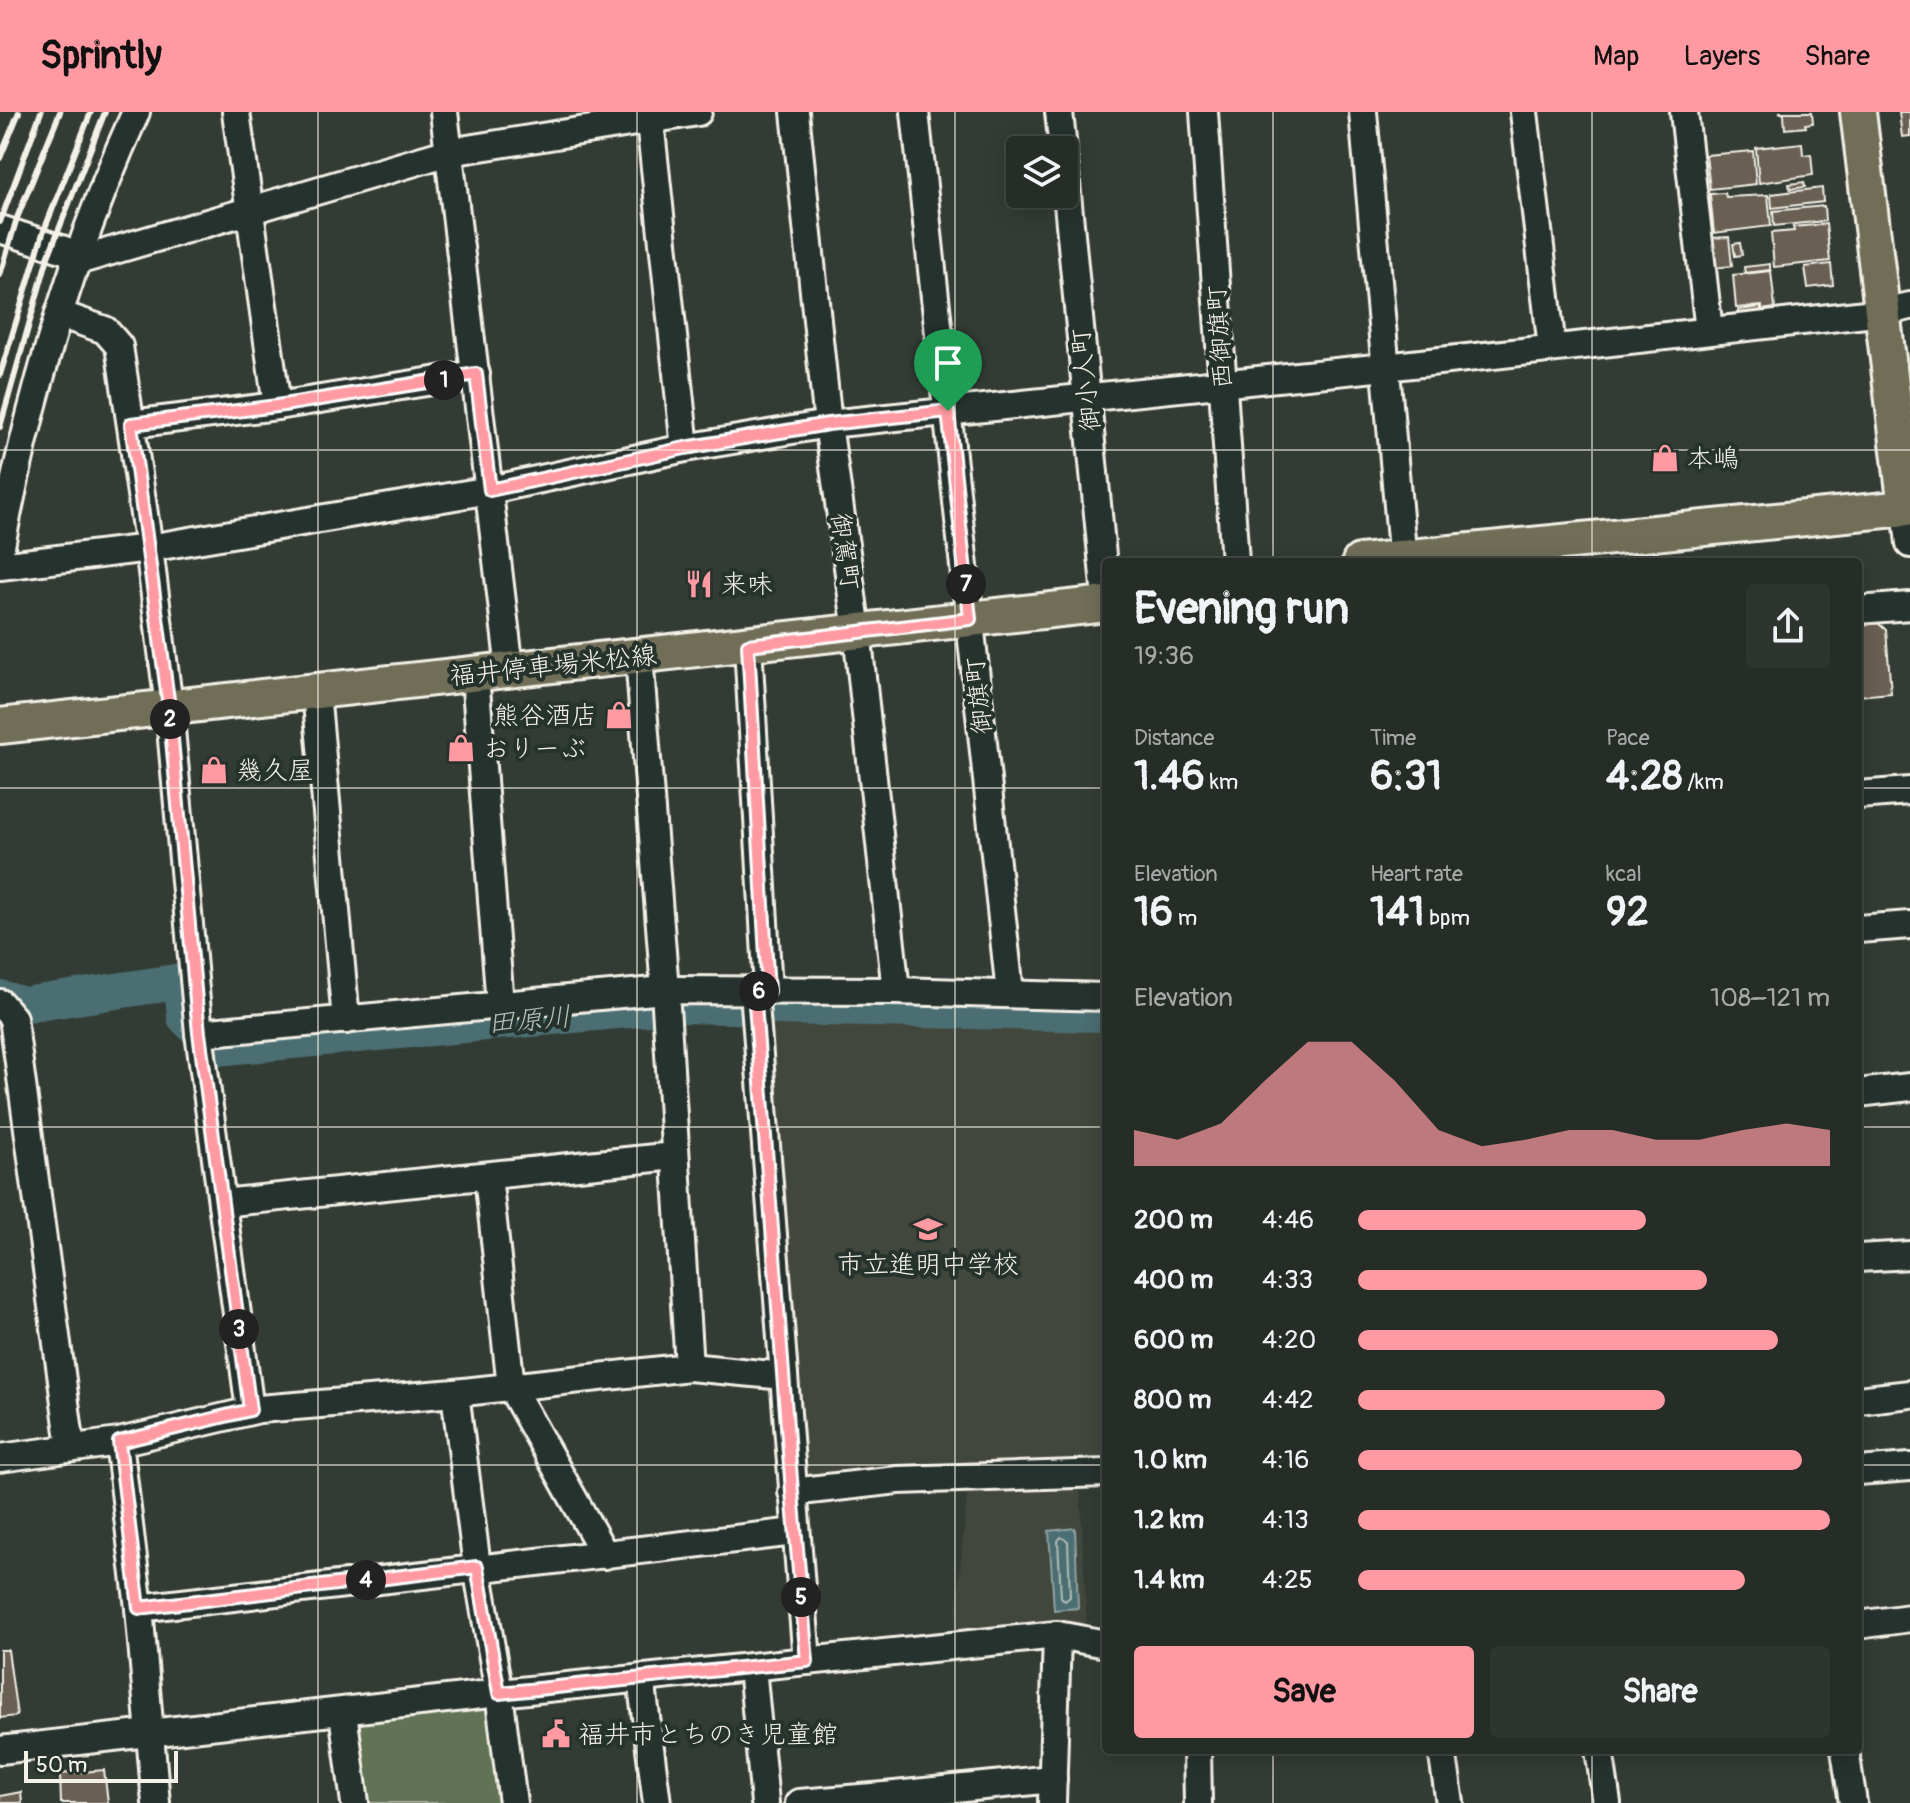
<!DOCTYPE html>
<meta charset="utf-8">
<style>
body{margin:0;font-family:Pangolin,"Klee One",sans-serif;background:#2e352f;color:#f1f3f6;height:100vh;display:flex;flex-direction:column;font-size:30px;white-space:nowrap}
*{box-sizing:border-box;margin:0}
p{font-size:26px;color:#a4a8a7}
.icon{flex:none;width:44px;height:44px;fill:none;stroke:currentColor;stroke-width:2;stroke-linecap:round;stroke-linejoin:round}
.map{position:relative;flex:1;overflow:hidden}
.panel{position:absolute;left:1102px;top:446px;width:760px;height:1196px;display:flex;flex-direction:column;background:#262d27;border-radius:8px;box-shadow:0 4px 20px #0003,0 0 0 2px #424944}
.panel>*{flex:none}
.fabs{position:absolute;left:1006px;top:24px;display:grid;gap:16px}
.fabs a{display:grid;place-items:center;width:72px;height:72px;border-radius:8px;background:#262d27;box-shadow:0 4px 20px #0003,0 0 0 2px #424944;font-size:40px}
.scale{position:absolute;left:24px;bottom:20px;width:154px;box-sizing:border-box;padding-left:8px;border:4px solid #f4f1e8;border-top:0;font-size:22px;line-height:28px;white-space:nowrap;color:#f4f1e8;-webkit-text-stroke:6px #26332d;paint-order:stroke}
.pin{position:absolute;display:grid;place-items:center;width:68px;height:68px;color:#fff;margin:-82px -34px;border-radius:50% 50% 50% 0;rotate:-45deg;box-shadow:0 0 8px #0007}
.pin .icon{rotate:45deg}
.km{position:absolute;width:40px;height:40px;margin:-20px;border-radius:50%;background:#222;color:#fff;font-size:22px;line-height:40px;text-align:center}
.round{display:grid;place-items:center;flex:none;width:84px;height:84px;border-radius:8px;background:#2e352f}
.summary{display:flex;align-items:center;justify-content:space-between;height:136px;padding:0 32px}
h1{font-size:44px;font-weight:800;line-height:60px}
.figures{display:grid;grid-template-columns:repeat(3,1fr);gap:12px;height:136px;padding:8px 32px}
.figures div{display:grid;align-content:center}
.figures b{font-size:40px;font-weight:800}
.figures small{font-size:22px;font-weight:400}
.figures p{font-size:22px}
.chart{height:224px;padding:16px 32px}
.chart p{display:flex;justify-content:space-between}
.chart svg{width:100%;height:144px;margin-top:8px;fill:#ff9aa2;opacity:.7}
.primary-button{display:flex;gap:16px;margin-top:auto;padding:16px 32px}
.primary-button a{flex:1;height:92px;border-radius:8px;background:#ff9aa2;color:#111;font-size:32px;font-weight:800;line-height:92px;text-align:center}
.primary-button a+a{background:#2e352f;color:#f1f3f6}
ul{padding:0 32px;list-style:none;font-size:26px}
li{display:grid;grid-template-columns:128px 96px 1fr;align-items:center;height:60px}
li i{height:20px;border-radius:10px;background:#ff9aa2}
header{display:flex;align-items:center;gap:48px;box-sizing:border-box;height:112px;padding:0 40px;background:#ff9aa2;color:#111}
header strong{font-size:38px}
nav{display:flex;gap:44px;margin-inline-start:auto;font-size:28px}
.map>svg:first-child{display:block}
.built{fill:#43463d}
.green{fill:#627355;stroke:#abb29e;stroke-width:2}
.water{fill:#4c6e73;stroke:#8fa2a2;stroke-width:2}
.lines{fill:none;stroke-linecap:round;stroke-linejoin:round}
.shore{stroke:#b1bdb9;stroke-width:2}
.river{stroke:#4c6e73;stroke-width:36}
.building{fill:#695f52;stroke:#f4f1e8;stroke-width:2}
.minor-casing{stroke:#f4f1e8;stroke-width:32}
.major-casing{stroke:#f4f1e8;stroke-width:40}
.minor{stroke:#26332d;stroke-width:26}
.major{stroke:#716e59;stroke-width:34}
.rail{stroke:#f4f1e8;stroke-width:6}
.route-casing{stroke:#fff;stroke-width:16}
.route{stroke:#ff9aa2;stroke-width:10}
.grid{fill:none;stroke:#f4f1e8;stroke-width:2;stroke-opacity:0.55}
.labels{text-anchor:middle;stroke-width:8;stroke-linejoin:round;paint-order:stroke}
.street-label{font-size:26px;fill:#f4f1e8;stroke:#26332d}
.poi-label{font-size:26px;fill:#f4f1e8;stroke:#26332d;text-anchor:start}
.water-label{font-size:28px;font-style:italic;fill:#b1bdb9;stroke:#26332d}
</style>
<header>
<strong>Sprintly</strong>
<nav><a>Map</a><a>Layers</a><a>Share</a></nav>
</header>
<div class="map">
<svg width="1910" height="1691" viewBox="0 0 1910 1691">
<rect width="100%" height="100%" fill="#333c34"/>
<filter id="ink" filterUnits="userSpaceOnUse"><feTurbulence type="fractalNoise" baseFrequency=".0125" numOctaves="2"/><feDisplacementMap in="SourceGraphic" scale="16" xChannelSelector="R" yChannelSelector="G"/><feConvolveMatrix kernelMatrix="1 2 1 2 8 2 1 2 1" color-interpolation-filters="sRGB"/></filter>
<g filter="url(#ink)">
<path class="built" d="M767,904L1106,911V1355L1079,1357L1087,1518L954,1525L969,1361L797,1372Z"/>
<path class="green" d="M499,1581L513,1691H355L343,1601Z"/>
<path class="water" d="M1075,1416L1078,1496L1054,1498L1049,1419Z"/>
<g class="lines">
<path class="shore" d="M1061,1425L1068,1429L1070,1485L1065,1489L1061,1485L1058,1429Z"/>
<path class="river" d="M0,886L24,893L182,869L185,905L216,936L682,893L1106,902"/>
</g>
<g class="building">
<path d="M1779,0H1812L1813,11L1805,12L1806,15L1785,17L1784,2Z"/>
<path d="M1899,0H1910V24L1902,25Z"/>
<path d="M1802,31L1803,43L1811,42L1813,63L1759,71L1756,36Z"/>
<path d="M1753,39L1756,72L1710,77L1706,43Z"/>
<path d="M1804,70L1805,75L1790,77L1789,72Z"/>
<path d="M1822,76L1823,90L1772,96L1771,82Z"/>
<path d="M1725,81L1726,85L1768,83L1771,114L1714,121L1710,82Z"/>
<path d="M1824,94L1825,109L1774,114L1773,99Z"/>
<path d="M1826,112L1830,149L1774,155L1771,121L1794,119L1793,115Z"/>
<path d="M1729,125L1732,154L1714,156L1711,126Z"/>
<path d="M1740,131L1742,143L1735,144L1733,132Z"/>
<path d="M1770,152V158L1745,161L1744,155Z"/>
<path d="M1831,152L1833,173L1808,176L1805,155Z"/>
<path d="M1771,159L1775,196L1762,198V194L1736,196L1733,163Z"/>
<path d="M1761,195V204L1739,206L1738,198Z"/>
<path d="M1878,511L1886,518L1891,581L1858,584V512Z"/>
<path d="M0,1538H8L17,1604L0,1606Z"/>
<path d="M104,1658L108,1691H61L60,1662Z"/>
<path d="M21,1680L22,1691H0V1684Z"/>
</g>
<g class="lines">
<defs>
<g id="minor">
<path d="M236,0L277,294"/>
<path d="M444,0L510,558"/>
<path d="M649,0L685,336"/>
<path d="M795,0L828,312L857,519L896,879"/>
<path d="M915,0L1010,881"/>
<path d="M1059,0L1063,38"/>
<path d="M1204,0L1235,450"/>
<path d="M1363,0L1403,450"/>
<path d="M1524,0L1552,236"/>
<path d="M1684,0L1709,219"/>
<path d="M1064,50L1106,485"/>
<path d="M0,117L77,142"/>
<path d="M74,150L449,40L698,0"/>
<path d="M59,202L105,218L119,234L149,436L169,595L199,921L250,1298"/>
<path d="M131,312L277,294L476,262"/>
<path d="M1910,396H1906L1910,432"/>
<path d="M0,439C29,287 72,140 136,0"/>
<path d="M0,454L149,436L490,378L685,336L828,312L1385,255L1884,200L1910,194"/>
<path d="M1858,498L1910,494"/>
<path d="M748,533L768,879"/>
<path d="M639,544L665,878L689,1255"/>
<path d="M475,562L500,894"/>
<path d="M316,580L346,908"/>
<path d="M1858,683L1910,679"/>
<path d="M1858,817L1910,813"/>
<path d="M754,879L784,1264"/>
<path d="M0,891L13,906L71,1335"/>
<path d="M199,921L665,878L896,879L1106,885"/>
<path d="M1858,981L1910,975"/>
<path d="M488,1064L511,1275L605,1443"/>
<path d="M222,1091L674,1044"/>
<path d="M1858,1146L1910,1143"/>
<path d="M455,1281L477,1455L499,1581L513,1691"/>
<path d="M1858,1288L1910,1282"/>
<path d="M119,1330L139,1496L156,1691"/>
<path d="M0,1346L119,1330L259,1297L455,1281L689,1255L784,1264L807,1549"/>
<path d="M1858,1359L1910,1355"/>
<path d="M792,1380L898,1368L1106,1361"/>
<path d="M139,1496L795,1420"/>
<path d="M1858,1513L1910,1506"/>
<path d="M752,1555L765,1691"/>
<path d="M641,1566L657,1691"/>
<path d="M343,1601L355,1691"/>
<path d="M0,1638L499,1581L1057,1523L1106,1532"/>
<path d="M1197,1638L1198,1691"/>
<path d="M1442,1638L1450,1691"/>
<path d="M1599,1638L1607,1691"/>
<path d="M1845,1638L1853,1691"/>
<path d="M799,1691L885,1684"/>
<path d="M885,1691V1684L1053,1667"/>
<path d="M1052,1691L1057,1523"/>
</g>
<g id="major">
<path d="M1360,450L1906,396L1858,0"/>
<path d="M0,614L1106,492"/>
</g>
</defs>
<use href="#minor" class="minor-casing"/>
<use href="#major" class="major-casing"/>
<use href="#minor" class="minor"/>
<use href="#major" class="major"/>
<g class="rail">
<path d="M0,46L19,0"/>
<path d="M0,110L41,0"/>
<path d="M0,163L17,106L60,0"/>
<path d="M0,263L43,121L91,0"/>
<path d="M0,315L48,145L105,0"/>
</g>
</g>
</g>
<g class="lines" filter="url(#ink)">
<defs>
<path id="route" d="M476,262L490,378L685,336L828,312L948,299L970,507L748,533L768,879H754L792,1380L807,1549L499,1581L477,1455L139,1496L119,1330L250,1298L199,921L169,595L131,312L277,294Z"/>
</defs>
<use href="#route" class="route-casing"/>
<use href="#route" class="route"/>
</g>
<path class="grid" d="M318,0V1691M637,0V1691M955,0V1691M1273,0V450M1592,0V450M0,338H1910M0,676H1106M1858,676H1910M0,1015H1106M1858,1015H1910M0,1353H1106M1858,1353H1910M1273,1638V1691M1592,1638V1691"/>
<defs>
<symbol id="shop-bare" viewBox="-9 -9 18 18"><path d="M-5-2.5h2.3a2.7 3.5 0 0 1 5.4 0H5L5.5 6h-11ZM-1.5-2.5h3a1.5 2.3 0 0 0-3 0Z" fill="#ff9aa2" stroke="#26332d" stroke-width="2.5" paint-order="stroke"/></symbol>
<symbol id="restaurant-bare" viewBox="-9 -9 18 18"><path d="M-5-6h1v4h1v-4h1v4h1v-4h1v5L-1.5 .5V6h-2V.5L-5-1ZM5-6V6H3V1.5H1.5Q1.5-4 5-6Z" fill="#ff9aa2" stroke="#26332d" stroke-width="2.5" paint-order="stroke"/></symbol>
<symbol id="school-bare" viewBox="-9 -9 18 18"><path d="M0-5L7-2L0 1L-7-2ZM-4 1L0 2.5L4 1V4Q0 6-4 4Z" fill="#ff9aa2" stroke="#26332d" stroke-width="2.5" paint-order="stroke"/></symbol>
<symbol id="civic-bare" viewBox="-9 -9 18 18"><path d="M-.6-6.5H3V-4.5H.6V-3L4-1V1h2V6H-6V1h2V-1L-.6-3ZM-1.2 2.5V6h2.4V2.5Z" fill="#ff9aa2" stroke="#26332d" stroke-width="2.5" paint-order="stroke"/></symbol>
</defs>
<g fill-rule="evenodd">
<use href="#shop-bare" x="1645" y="326" width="40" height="40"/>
<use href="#restaurant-bare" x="679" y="452" width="40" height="40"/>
<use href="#shop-bare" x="599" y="583" width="40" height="40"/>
<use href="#shop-bare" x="441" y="616" width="40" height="40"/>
<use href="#shop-bare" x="194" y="638" width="40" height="40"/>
<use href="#school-bare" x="908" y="1097" width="40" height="40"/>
<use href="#civic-bare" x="536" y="1602" width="40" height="40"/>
</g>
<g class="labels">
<g class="street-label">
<text transform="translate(1219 225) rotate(-94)" y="9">西御旗町</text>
<text transform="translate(1085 268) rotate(-96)" y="9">御小人町</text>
<text transform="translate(846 439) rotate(82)" y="9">御駕町</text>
<text transform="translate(553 553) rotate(-6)" y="9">福井停車場米松線</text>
<text transform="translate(978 584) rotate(-96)" y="9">御旗町</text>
</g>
<g class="poi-label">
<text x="1687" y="355">本嶋</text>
<text x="721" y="481">来味</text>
<text x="597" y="612" text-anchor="end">熊谷酒店</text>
<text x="483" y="645">おりーぶ</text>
<text x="236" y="667">幾久屋</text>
<text x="928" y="1161" text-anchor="middle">市立進明中学校</text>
<text x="578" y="1631">福井市とちのき児童館</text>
</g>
<g class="water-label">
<text transform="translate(529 907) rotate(-5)" y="10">田原川</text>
</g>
</g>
</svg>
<div class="fabs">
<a><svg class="icon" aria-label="layers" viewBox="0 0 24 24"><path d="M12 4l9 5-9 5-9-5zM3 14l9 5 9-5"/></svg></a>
</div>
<div class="scale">50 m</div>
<div class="pin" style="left:948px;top:299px;background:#1e9e55"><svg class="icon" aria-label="arrive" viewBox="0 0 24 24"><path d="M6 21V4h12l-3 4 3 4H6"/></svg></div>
<b class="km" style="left:444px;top:268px">1</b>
<b class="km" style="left:170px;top:607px">2</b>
<b class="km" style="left:239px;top:1217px">3</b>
<b class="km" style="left:366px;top:1468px">4</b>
<b class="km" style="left:801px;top:1485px">5</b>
<b class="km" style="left:759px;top:879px">6</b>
<b class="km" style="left:966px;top:472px">7</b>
<section class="panel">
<div class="summary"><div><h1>Evening run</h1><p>19:36</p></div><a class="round"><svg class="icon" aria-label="share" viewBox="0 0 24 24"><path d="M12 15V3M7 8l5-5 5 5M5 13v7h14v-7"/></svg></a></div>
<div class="figures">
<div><p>Distance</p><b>1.46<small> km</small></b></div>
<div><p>Time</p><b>6:31</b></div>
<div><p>Pace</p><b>4:28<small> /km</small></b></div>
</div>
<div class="figures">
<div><p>Elevation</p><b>16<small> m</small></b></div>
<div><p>Heart rate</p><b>141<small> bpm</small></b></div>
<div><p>kcal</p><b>92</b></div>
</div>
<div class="chart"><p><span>Elevation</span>108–121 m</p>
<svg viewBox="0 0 160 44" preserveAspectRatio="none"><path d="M0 44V33L10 36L20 31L30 18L40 6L50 6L60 18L70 33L80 38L90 36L100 33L110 33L120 36L130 36L140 33L150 31L160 33V44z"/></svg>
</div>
<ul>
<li><b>200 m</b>4:46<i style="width:61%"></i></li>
<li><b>400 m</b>4:33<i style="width:74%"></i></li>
<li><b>600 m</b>4:20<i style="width:89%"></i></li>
<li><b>800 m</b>4:42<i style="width:65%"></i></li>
<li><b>1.0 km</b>4:16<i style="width:94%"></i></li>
<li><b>1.2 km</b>4:13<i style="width:100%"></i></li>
<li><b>1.4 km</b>4:25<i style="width:82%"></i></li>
</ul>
<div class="primary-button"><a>Save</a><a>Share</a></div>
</section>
</div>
